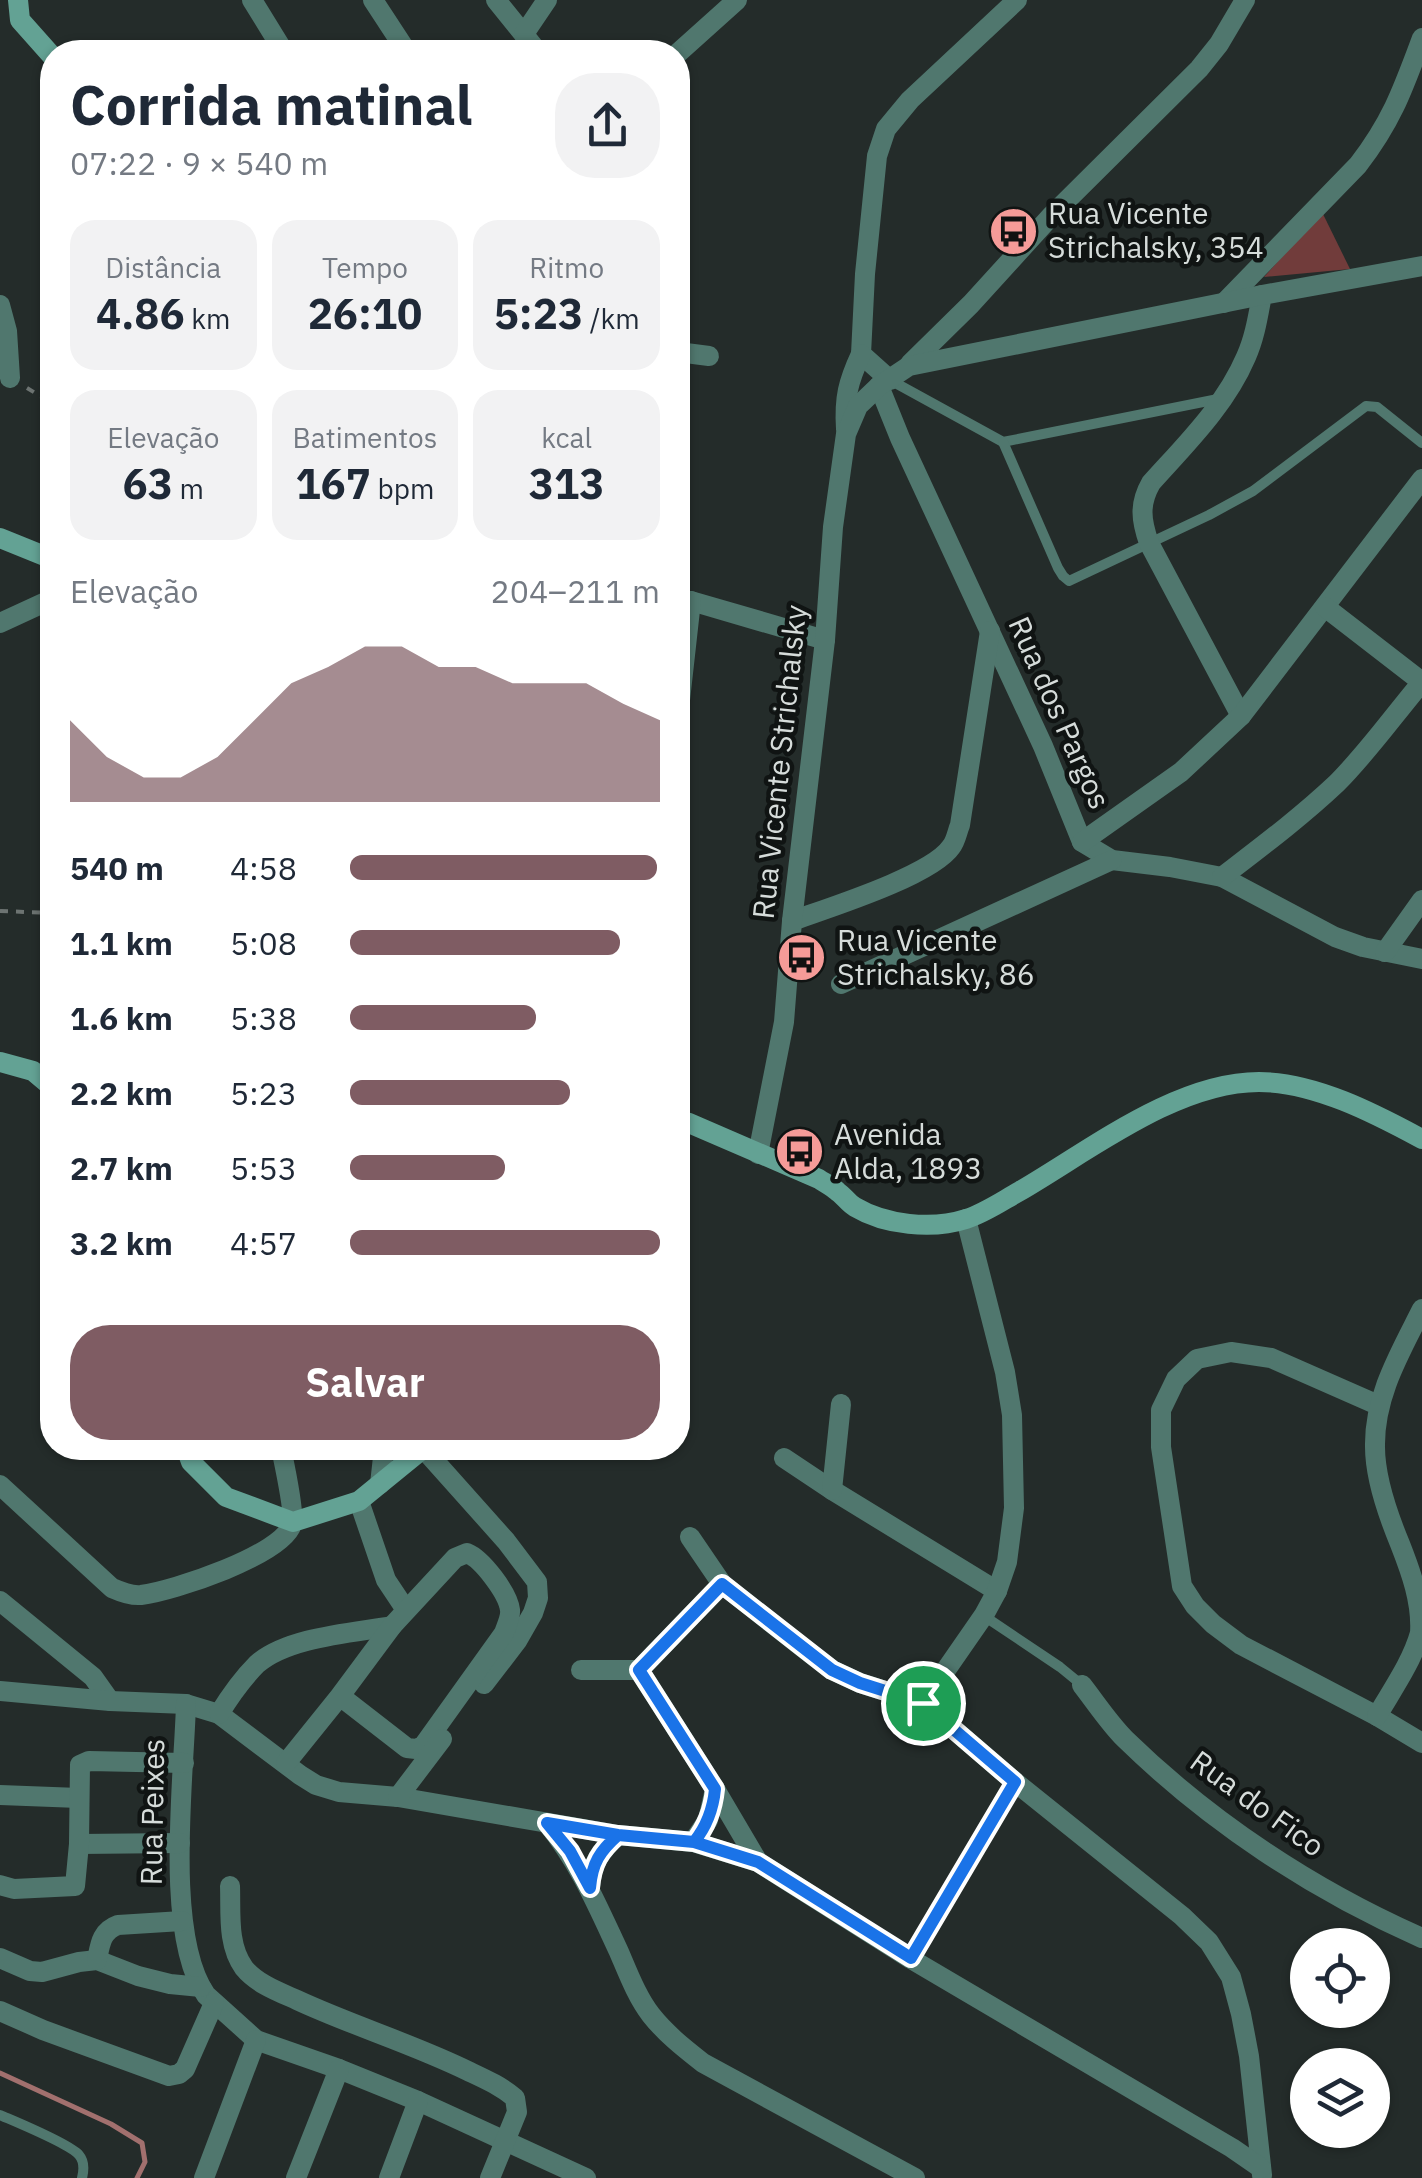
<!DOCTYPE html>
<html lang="pt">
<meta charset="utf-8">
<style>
body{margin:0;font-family:"IBM Plex Sans",sans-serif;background:#f2f2f3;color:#1f2937;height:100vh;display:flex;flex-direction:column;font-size:38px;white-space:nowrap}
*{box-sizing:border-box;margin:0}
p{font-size:32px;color:#747a83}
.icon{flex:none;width:55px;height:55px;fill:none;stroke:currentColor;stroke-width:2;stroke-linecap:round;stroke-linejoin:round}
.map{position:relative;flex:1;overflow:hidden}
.details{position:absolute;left:40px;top:40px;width:650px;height:1420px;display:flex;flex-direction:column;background:#fff;border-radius:40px;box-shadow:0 2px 8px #0004}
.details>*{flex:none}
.fabs{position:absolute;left:1290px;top:1928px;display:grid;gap:20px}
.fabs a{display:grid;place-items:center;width:100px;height:100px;border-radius:50%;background:#fff;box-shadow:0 2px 8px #0004;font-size:50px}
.pin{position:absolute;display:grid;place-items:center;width:85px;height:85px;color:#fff;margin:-42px;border:5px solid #fff;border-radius:50%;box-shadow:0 2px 10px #0007}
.round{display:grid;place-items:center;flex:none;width:105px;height:105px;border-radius:40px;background:#f2f2f3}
.summary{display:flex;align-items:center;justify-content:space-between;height:170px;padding:0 30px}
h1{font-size:55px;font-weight:700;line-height:75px}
.stats{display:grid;grid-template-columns:repeat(3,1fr);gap:15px;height:170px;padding:10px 30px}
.stats div{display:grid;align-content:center;border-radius:25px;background:#f2f2f3;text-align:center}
.stats b{font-size:42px;font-weight:700}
.stats small{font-size:28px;font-weight:400}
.stats p{font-size:28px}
.chart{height:280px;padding:20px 30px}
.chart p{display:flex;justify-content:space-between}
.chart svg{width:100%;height:180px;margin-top:10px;fill:#7f5c63;opacity:.7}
.action{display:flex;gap:20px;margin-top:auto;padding:20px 30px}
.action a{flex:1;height:115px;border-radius:40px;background:#7f5c63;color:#fff;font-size:40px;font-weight:700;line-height:115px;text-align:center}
ul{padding:0 30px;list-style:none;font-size:32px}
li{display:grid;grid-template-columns:160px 120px 1fr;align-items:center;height:75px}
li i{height:25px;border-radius:12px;background:#7f5c63}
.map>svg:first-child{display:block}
.green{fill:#713c3b}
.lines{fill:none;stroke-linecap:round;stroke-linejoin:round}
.stream{stroke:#a2706e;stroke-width:5}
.path{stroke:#6d7472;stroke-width:4;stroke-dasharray:8 8;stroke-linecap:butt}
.lane{stroke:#50776e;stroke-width:10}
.street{stroke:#50776e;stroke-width:20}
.secondary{stroke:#63a294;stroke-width:20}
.route-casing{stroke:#fff;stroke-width:20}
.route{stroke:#1a73e8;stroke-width:12}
.labels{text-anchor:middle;stroke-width:9;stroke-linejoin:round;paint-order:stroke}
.poi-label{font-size:30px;fill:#d6dcda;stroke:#101413;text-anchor:start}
.street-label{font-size:30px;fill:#d6dcda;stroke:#101413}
</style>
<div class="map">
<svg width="1422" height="2178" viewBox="0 0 1422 2178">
<rect width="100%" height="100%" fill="#242c2a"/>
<path class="green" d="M1322,212L1350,269L1264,277Z"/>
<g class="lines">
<path class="stream" d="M0,2073L111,2124L142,2143L145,2162L137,2178"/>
<g class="path">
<path d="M27,388L52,403"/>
<path d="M0,911L52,913"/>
<path d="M921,1942L1005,1799"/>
</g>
<g class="lane">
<path d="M890,380L1003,442L1218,399"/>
<path d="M1003,442L1058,568L1063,576L1069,581L1209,515L1253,491L1366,406L1377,407L1422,443"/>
<path d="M984,1616L1060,1667L1082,1685"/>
<path d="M0,2115C16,2122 70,2144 79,2155C85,2162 84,2170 82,2178"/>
</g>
<g class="street">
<path d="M252,0L284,52"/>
<path d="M373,0L407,52"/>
<path d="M496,0L538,52"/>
<path d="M524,34L547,0"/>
<path d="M678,53L737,0"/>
<path d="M1224,303L1358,165C1392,121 1403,89 1422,38"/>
<path d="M0,305L7,331L10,378"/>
<path d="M678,352L709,356"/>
<path d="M910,364L971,304L1052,215L1199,69L1219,44L1245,0"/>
<path d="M890,380L861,354L865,274L877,156L886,129L910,100L1017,0"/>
<path d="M879,386L900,438L1043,746L1082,842L1112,860L1170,867L1222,877L1335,937L1363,947L1422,959"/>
<path d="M846,429C844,398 848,382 861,354"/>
<path d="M678,603L691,601L825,640"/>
<path d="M0,623L52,599"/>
<path d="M1241,716L1149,543C1141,520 1139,504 1151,483C1186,444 1225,406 1246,357C1255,337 1258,316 1262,295"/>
<path d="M678,718L691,601"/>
<path d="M1082,842L1181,772L1241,716L1422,479"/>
<path d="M1222,877C1261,847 1301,817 1337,783C1368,752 1394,715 1422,682L1325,607"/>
<path d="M792,921C828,908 931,876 951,847C956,841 957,832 960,825L990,631"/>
<path d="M1385,952L1422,900"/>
<path d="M841,984L1112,860"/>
<path d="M758,1154L784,1022L792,921L825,640L833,527L846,434L858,406L879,386L909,366L1262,295L1422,266"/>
<path d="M1378,1405L1271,1358L1231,1352L1197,1359L1176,1379L1161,1410V1447L1182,1586L1195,1606L1213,1624L1241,1645L1377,1716L1422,1743"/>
<path d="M423,1448L506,1541L537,1582L538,1598L533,1613L517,1641L484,1684"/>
<path d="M784,1458L832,1490L997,1591"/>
<path d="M380,1484L384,1448"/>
<path d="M0,1485L112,1588C121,1592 131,1596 141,1595C173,1591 283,1555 292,1524C295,1512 284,1463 281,1448"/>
<path d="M832,1490L841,1404"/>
<path d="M359,1501L386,1580L406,1610"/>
<path d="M690,1537L722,1584L802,1647L832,1670L860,1683L923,1703L1015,1782L1182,1916L1209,1942L1231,1977L1241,2014L1249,2056L1262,2175"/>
<path d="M0,1601L93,1677L110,1701"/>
<path d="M581,1670H639L722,1584"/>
<path d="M639,1670L715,1789L758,1862"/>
<path d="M1082,1685C1096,1703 1109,1723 1125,1739C1210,1822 1313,1890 1422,1938"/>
<path d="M0,1691L110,1701L186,1704L219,1714L300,1775L316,1785L339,1792L398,1797L618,1835L693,1842L758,1862L911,1959L1232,2148L1261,2168"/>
<path d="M923,1703L984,1615L997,1591L1007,1562L1014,1508L1012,1415L1005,1372L966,1219"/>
<path d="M186,1704C184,1777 164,1935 206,1995L256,2040L339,2069L418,2101L586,2178"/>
<path d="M219,1714C230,1696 242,1679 257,1664C288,1637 352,1633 392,1626"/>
<path d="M1377,1716C1392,1690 1412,1662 1420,1633C1422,1602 1411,1572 1400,1544C1388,1515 1375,1479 1375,1447C1374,1396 1400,1353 1422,1309"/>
<path d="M286,1763L340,1696L392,1626L455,1558L467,1553C482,1559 508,1593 510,1610C511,1617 506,1627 504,1633L423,1746L416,1749L407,1748L340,1696"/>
<path d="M0,1795L79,1798"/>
<path d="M398,1797L442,1739"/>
<path d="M547,1823C580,1864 597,1905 619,1952C628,1973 637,1997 651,2015C666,2034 684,2048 703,2063L915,2178"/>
<path d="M693,1842L708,1820L715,1789"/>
<path d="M79,1844L180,1843"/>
<path d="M0,1885L14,1889L75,1886L79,1844L80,1765L89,1761L184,1763"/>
<path d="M230,1886C231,1912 227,1945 244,1968C257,1984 279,1992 297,2000C353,2026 413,2044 468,2071C485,2079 501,2086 515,2098L517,2112L490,2178"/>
<path d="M590,1887C592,1863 600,1851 618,1835"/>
<path d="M0,1958L30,1971L42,1972L79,1962L97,1960L138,1976L170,1984L201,1987"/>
<path d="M97,1960C100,1945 101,1931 118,1925L182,1921"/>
<path d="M0,2011L43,2030L169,2076L179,2074L185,2069L214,2003"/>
<path d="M204,2178L256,2040"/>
<path d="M296,2178L339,2069"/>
<path d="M389,2178L418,2101"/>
</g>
<g class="secondary">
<path d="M18,0L20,20L52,56"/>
<path d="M0,538L52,559"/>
<path d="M0,1062L33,1071L52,1087"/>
<path d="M678,1120L689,1123L819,1179C825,1183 833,1187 838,1192C844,1196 848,1203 855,1207C885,1225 932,1230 966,1219C985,1213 1002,1201 1020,1191C1089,1151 1176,1082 1259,1082C1314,1082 1374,1113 1422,1139"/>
<path d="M186,1448L191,1462L226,1497L293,1522L359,1501L424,1448"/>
</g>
</g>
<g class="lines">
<defs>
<path id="route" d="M923,1703L860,1683L832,1670L722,1584L639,1670L715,1789C713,1810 707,1826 694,1842L618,1835L547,1823L570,1851L590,1888C592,1863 600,1851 618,1835L694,1842L758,1862L911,1958L1015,1782L923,1703"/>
</defs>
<use href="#route" class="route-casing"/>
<use href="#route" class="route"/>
</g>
<defs>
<symbol id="bus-disc" viewBox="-11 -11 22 22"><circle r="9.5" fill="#f59b98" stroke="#101413"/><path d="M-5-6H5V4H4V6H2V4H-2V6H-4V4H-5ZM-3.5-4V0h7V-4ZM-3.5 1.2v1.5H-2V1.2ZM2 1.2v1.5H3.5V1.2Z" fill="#111"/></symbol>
</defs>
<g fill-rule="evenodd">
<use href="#bus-disc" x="986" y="204" width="55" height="55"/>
<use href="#bus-disc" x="774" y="930" width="55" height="55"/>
<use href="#bus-disc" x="772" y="1124" width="55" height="55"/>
</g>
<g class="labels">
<g class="poi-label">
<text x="1048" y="224">Rua Vicente<tspan x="1048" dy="34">Strichalsky, 354</tspan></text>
<text x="837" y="951">Rua Vicente<tspan x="837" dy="34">Strichalsky, 86</tspan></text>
<text x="834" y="1145">Avenida<tspan x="834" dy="34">Alda, 1893</tspan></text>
</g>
<g class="street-label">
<text transform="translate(1059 713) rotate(66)" y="10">Rua dos Pargos</text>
<text transform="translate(780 762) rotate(-84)" y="10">Rua Vicente Strichalsky</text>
<text transform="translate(1257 1804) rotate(36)" y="10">Rua do Fico</text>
<text transform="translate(153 1812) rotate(-89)" y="10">Rua Peixes</text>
</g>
</g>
</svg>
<div class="fabs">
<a><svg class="icon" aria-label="locate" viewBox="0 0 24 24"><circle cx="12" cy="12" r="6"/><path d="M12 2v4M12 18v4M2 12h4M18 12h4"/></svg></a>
<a><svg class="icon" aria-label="layers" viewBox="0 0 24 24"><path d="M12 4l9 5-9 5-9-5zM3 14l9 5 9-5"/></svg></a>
</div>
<div class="pin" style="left:923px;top:1703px;background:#1e9e55"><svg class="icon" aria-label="arrive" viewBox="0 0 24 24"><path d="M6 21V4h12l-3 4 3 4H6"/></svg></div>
<section class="details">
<div class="summary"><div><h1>Corrida matinal</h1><p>07:22 · 9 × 540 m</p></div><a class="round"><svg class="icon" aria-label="share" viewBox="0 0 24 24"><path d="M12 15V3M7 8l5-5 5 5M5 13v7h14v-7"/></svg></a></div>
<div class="stats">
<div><p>Distância</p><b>4.86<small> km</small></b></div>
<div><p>Tempo</p><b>26:10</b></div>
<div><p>Ritmo</p><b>5:23<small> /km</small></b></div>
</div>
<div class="stats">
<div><p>Elevação</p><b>63<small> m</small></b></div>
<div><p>Batimentos</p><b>167<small> bpm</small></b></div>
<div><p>kcal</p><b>313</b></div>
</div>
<div class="chart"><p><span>Elevação</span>204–211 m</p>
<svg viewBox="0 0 160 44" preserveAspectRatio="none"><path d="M0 44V24L10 33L20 38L30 38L40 33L50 24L60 15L70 11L80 6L90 6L100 11L110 11L120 15L130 15L140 15L150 20L160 24V44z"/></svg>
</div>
<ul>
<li><b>540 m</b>4:58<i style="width:99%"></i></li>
<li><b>1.1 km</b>5:08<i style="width:87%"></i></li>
<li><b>1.6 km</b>5:38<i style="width:60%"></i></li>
<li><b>2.2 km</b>5:23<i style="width:71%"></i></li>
<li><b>2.7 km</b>5:53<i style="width:50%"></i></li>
<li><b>3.2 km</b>4:57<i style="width:100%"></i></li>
</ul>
<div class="action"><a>Salvar</a></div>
</section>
</div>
